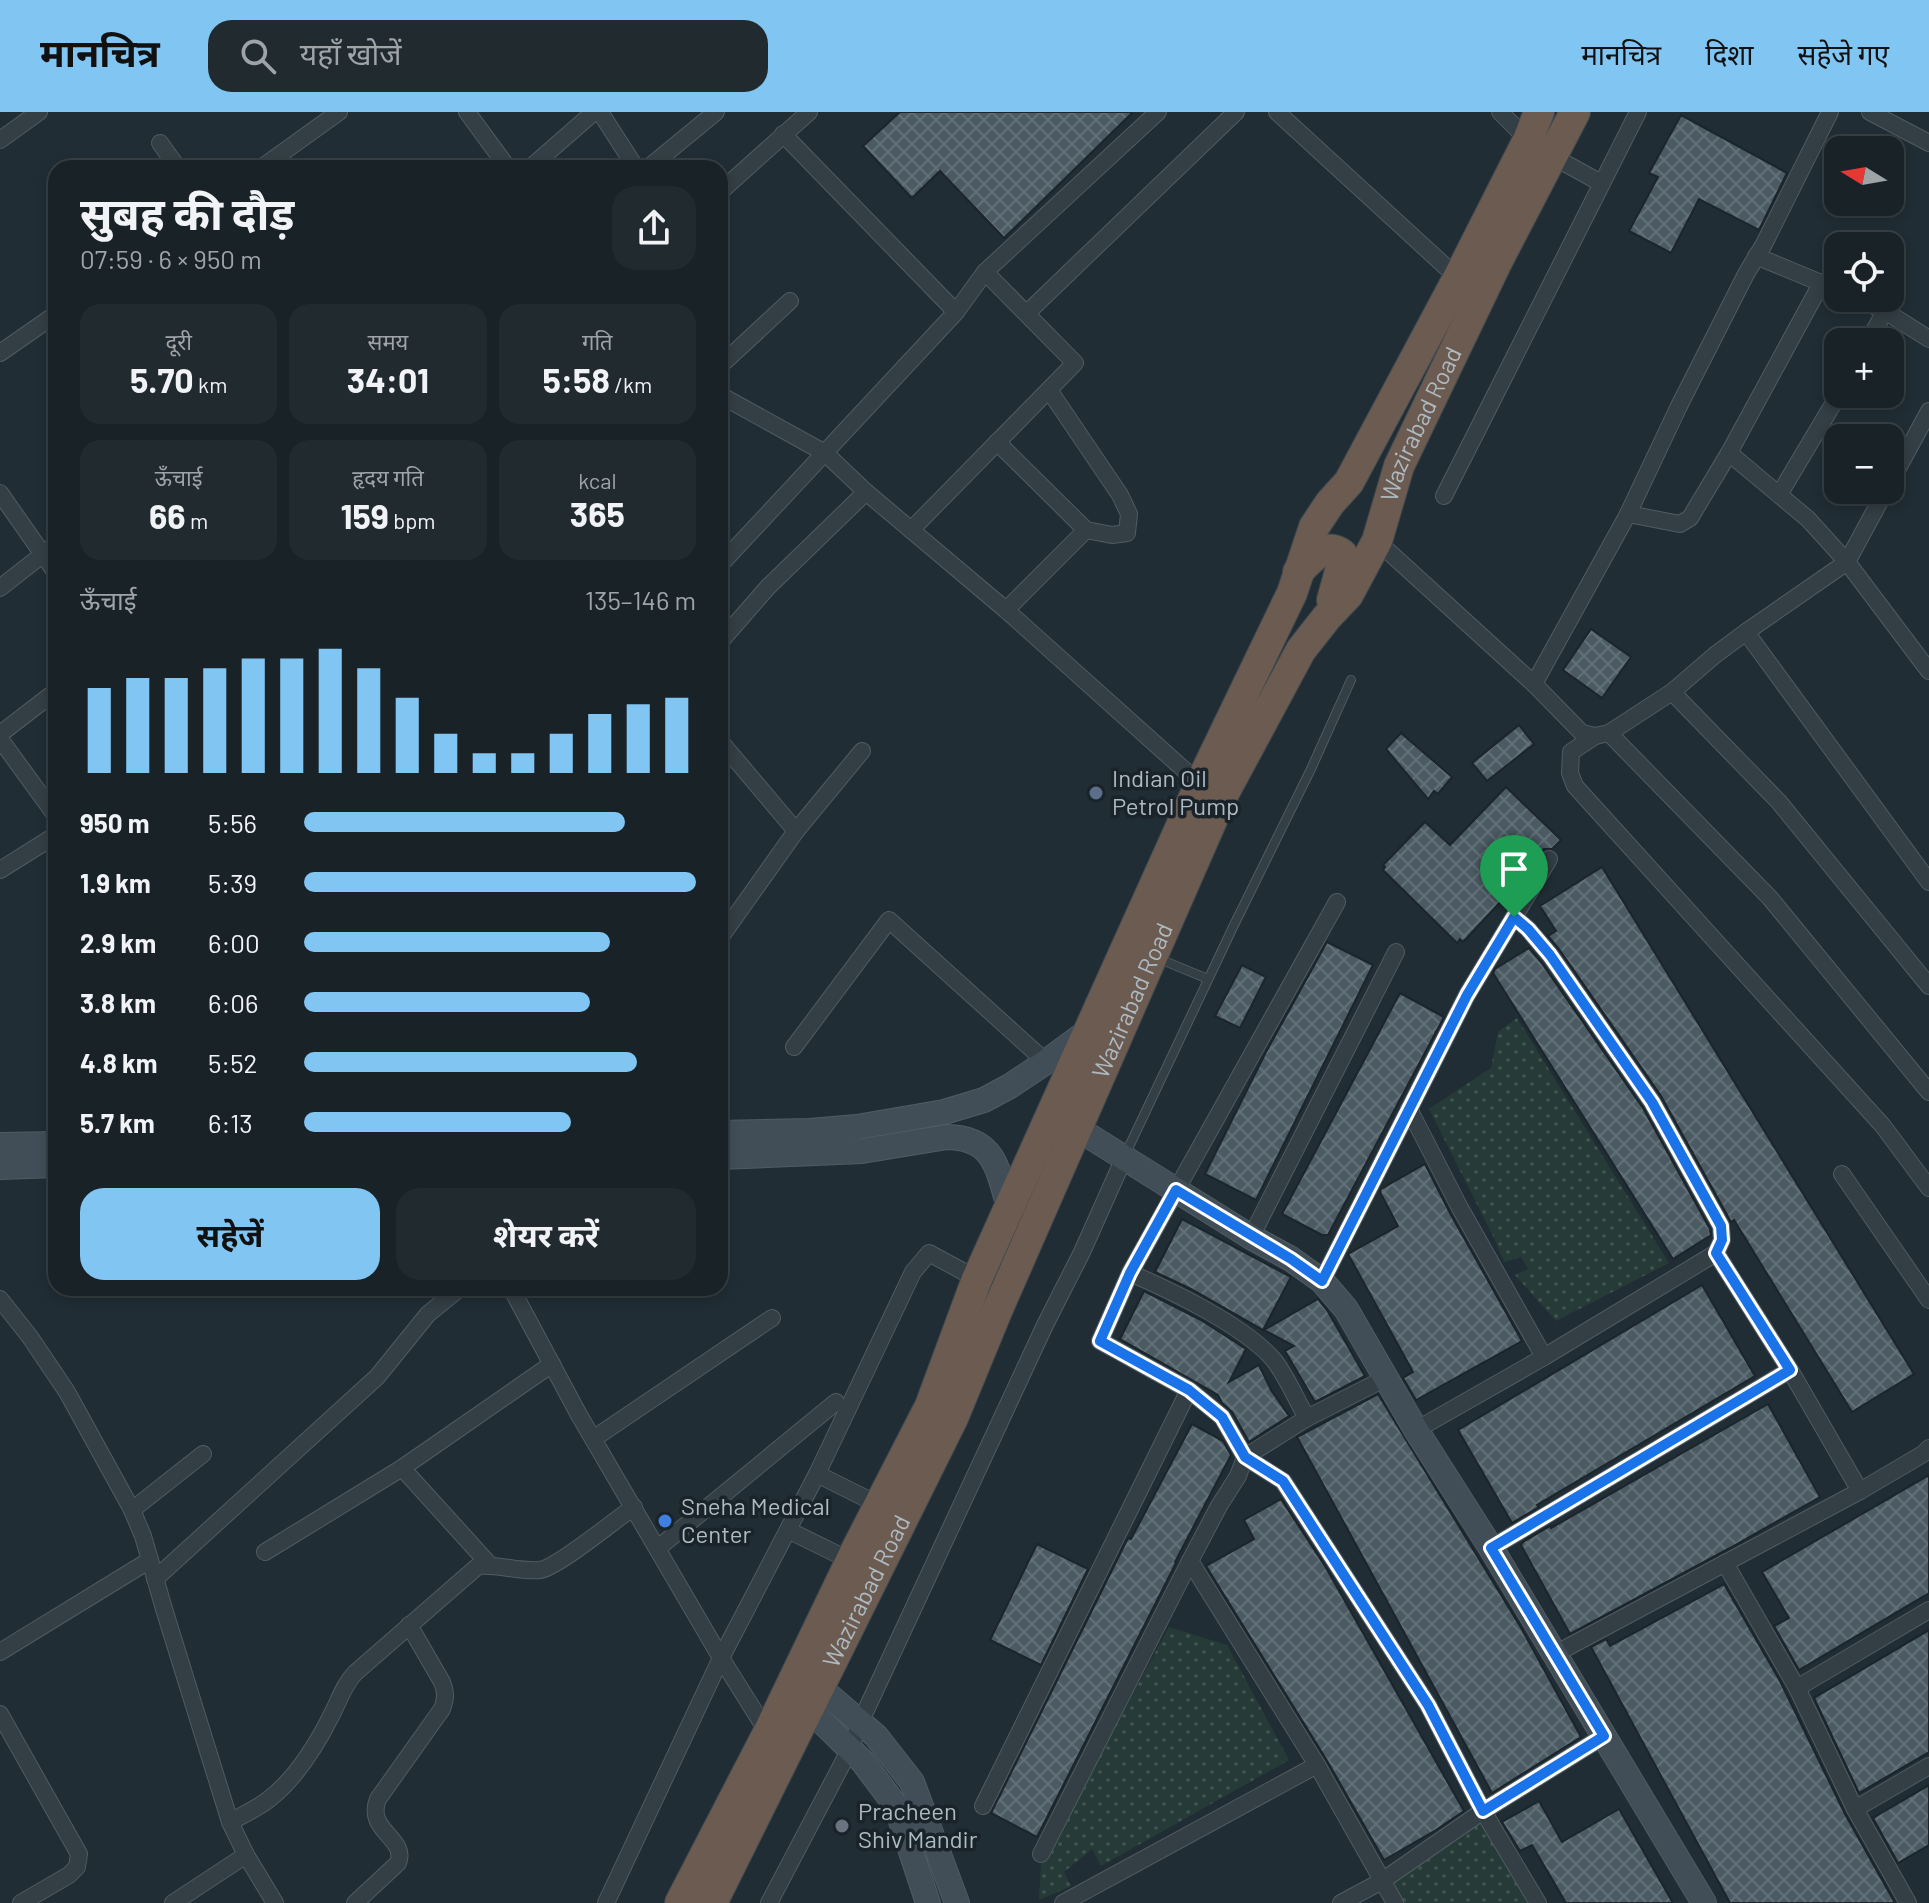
<!DOCTYPE html>
<html lang="hi">
<meta charset="utf-8">
<style>
body{margin:0;font-family:Barlow,"Noto Sans Devanagari",sans-serif;background:#212a2f;color:#f1f3f6;height:100vh;display:flex;flex-direction:column;font-size:30px;white-space:nowrap}
*{box-sizing:border-box;margin:0}
p{font-size:26px;color:#9fa4a7}
.icon{flex:none;width:44px;height:44px;fill:none;stroke:currentColor;stroke-width:2;stroke-linecap:round;stroke-linejoin:round}
.map{position:relative;flex:1;overflow:hidden}
.details{position:absolute;left:48px;top:48px;width:680px;height:1136px;display:flex;flex-direction:column;background:#182227;border-radius:24px;box-shadow:0 4px 12px #0003,0 0 0 2px #363f44}
.details>*{flex:none}
.needle{width:52px;rotate:281deg}
.fabs{position:absolute;left:1824px;top:24px;display:grid;gap:16px}
.fabs a{display:grid;place-items:center;width:80px;height:80px;border-radius:16px;background:#182227;box-shadow:0 4px 12px #0003,0 0 0 2px #363f44;font-size:40px}
.pin{position:absolute;display:grid;place-items:center;width:68px;height:68px;color:#fff;margin:-82px -34px;border-radius:50% 50% 50% 0;rotate:-45deg;box-shadow:0 0 8px #0007}
.pin .icon{rotate:45deg}
.round{display:grid;place-items:center;flex:none;width:84px;height:84px;border-radius:24px;background:#212a2f}
.summary{display:flex;align-items:center;justify-content:space-between;height:136px;padding:0 32px}
h1{font-size:44px;font-weight:700;line-height:60px}
.stats{display:grid;grid-template-columns:repeat(3,1fr);gap:12px;height:136px;padding:8px 32px}
.stats div{display:grid;align-content:center;border-radius:20px;background:#212a2f;text-align:center}
.stats b{font-size:34px;font-weight:700}
.stats small{font-size:22px;font-weight:400}
.stats p{font-size:22px}
.chart{height:224px;padding:16px 32px}
.chart p{display:flex;justify-content:space-between}
.chart svg{width:100%;height:144px;margin-top:8px;stroke:#81c5f3;stroke-width:6}
.action{display:flex;gap:16px;margin-top:auto;padding:16px 32px}
.action a{flex:1;height:92px;border-radius:24px;background:#81c5f3;color:#111;font-size:32px;font-weight:700;line-height:92px;text-align:center}
.action a+a{background:#212a2f;color:#f1f3f6}
ul{padding:0 32px;list-style:none;font-size:26px}
li{display:grid;grid-template-columns:128px 96px 1fr;align-items:center;height:60px}
li i{height:20px;border-radius:10px;background:#81c5f3}
header{display:flex;align-items:center;gap:48px;box-sizing:border-box;height:112px;padding:0 40px;background:#81c5f3;color:#111}
header strong{font-size:38px}
nav{display:flex;gap:44px;margin-inline-start:auto;font-size:28px}
.search{width:560px;height:72px;background:#212a2f;display:flex;align-items:center;gap:20px;box-sizing:border-box;padding:0 28px;border-radius:24px;color:#9fa4a7;font-size:30px}
.map>svg:first-child{display:block}
.park{fill:url(#park-dots)}
.building{fill:url(#building-cross-hatch);stroke:#1b252b;stroke-width:2}
.lines{fill:none;stroke-linecap:round;stroke-linejoin:round}
.lane-casing{stroke:#505c63;stroke-width:10}
.street-casing{stroke:#505c63;stroke-width:18}
.secondary-casing{stroke:#505c63;stroke-width:26}
.highway-casing{stroke:#3e494f;stroke-width:32}
.lane{stroke:#333e45;stroke-width:8}
.street{stroke:#333e45;stroke-width:16}
.secondary{stroke:#414e58;stroke-width:24}
.highway{stroke:#6b5b50;stroke-width:30}
.route-casing{stroke:#fff;stroke-width:16}
.route{stroke:#1a73e8;stroke-width:10}
.service-dot{fill:#5c6f8a;stroke:#192329;stroke-width:3}
.shop-dot{fill:#3f7fe0;stroke:#192329;stroke-width:3}
.worship-dot{fill:#6b7280;stroke:#192329;stroke-width:3}
.labels{text-anchor:middle;stroke-width:7;stroke-linejoin:round;paint-order:stroke}
.street-label{font-size:24px;fill:#adbac2;stroke:#192329}
.poi-label{font-size:24px;fill:#adbac2;stroke:#192329;text-anchor:start}
</style>
<header>
<strong>मानचित्र</strong>
<div class="search"><svg class="icon" aria-label="search" viewBox="0 0 24 24"><circle cx="10" cy="10" r="6"/><path d="M15 15l6 6"/></svg>यहाँ खोजें</div>
<nav><a>मानचित्र</a><a>दिशा</a><a>सहेजे गए</a></nav>
</header>
<div class="map">
<svg width="1929" height="1791" viewBox="0 0 1929 1791">
<defs>
<pattern id="park-dots" width="8" height="8" patternUnits="userSpaceOnUse" patternTransform="scale(2)"><rect width="8" height="8" fill="#263b37"/><path d="M2 2h.1M6 6h.1" fill="none" stroke="#435552" stroke-width="1.8" stroke-linecap="round"/></pattern>
<pattern id="building-cross-hatch" width="8" height="8" patternUnits="userSpaceOnUse" patternTransform="scale(2)"><rect width="8" height="8" fill="#4b5a63"/><path d="M0 0l8 8M0 8l8-8" fill="none" stroke="#627078"/></pattern>
</defs>
<rect width="100%" height="100%" fill="#202d34"/>
<g class="park">
<path d="M1517,906L1669,1151L1556,1209L1515,1163L1528,1157L1521,1145L1504,1150L1494,1126L1429,997L1491,956L1498,920Z"/>
<path d="M1169,1515L1227,1533L1289,1648L1101,1754L1092,1737L1064,1760L1071,1774L1039,1788L1041,1752Z"/>
<path d="M1481,1705L1532,1791H1399L1386,1770Z"/>
</g>
<g class="building">
<path d="M900,0H1133L1004,126L940,59L912,86L863,34Z"/>
<path d="M1681,3L1787,61L1759,118L1699,87L1671,141L1629,119L1658,65L1649,61Z"/>
<path d="M1591,517L1631,545L1602,586L1563,558Z"/>
<path d="M1519,613L1534,632L1487,669L1472,651Z"/>
<path d="M1401,621L1452,665L1438,682L1434,679L1428,687L1386,637Z"/>
<path d="M1506,675L1561,728L1552,737H1544L1540,741L1521,772L1519,770L1463,830L1460,827L1457,831L1383,758L1385,755L1383,753L1425,710L1450,733Z"/>
<path d="M1602,755L1914,1262L1852,1300L1734,1108L1731,1110L1661,984L1559,837L1548,824L1556,819L1540,794Z"/>
<path d="M1327,830L1373,853L1256,1088L1205,1062L1266,940Z"/>
<path d="M1529,836L1541,850L1643,996L1710,1117L1711,1123L1673,1147L1493,861L1495,857Z"/>
<path d="M1242,853L1266,865L1240,916L1215,904Z"/>
<path d="M1400,881L1444,905L1328,1123H1322L1282,1102Z"/>
<path d="M1425,1052L1450,1101L1522,1229L1416,1288L1403,1266L1413,1260L1348,1142L1398,1114L1380,1080L1381,1077Z"/>
<path d="M1182,1107L1291,1165L1263,1218L1191,1177L1155,1160Z"/>
<path d="M1702,1173L1755,1264L1537,1393L1539,1395L1512,1411L1458,1318Z"/>
<path d="M1144,1179L1201,1208L1246,1237L1229,1270L1259,1253L1271,1278L1289,1304L1249,1330L1232,1300L1222,1291L1218,1283L1120,1227Z"/>
<path d="M1318,1187L1327,1198L1365,1264L1315,1290L1285,1239L1294,1234L1264,1218Z"/>
<path d="M1378,1282L1520,1514L1581,1625L1492,1681L1297,1325Z"/>
<path d="M1768,1292L1820,1385L1730,1436L1570,1522L1521,1433L1523,1430L1550,1414L1551,1416Z"/>
<path d="M1192,1312L1223,1329L1231,1343L1175,1450L1176,1451L1037,1725L991,1701L1128,1426L1131,1427Z"/>
<path d="M1929,1363V1481L1799,1558L1774,1514L1789,1506L1762,1460Z"/>
<path d="M1281,1387L1325,1454L1464,1699L1436,1718L1384,1748L1326,1647L1206,1454L1254,1427L1244,1408Z"/>
<path d="M1037,1432L1088,1457L1041,1553L990,1528Z"/>
<path d="M1724,1472L1780,1569L1845,1702L1895,1791H1730L1591,1535L1606,1527L1610,1534Z"/>
<path d="M1929,1518V1640L1859,1681L1814,1586Z"/>
<path d="M1929,1673V1733L1898,1751L1873,1706Z"/>
<path d="M1539,1689L1562,1730L1619,1697L1673,1791H1566L1532,1733L1520,1739L1502,1710Z"/>
</g>
<g class="lines">
<defs>
<g id="lane">
<path d="M1157,846L1208,867"/>
<path d="M1126,1041L1234,813L1311,657L1351,568"/>
</g>
<g id="street">
<path d="M467,0L508,56"/>
<path d="M600,0L636,56"/>
<path d="M1277,0L1458,166"/>
<path d="M1500,0L1528,28"/>
<path d="M1870,0L1929,31"/>
<path d="M783,22L956,200"/>
<path d="M0,28L39,0"/>
<path d="M160,31L178,56"/>
<path d="M1552,44L1601,71"/>
<path d="M261,56L339,0"/>
<path d="M530,56L594,0"/>
<path d="M648,56L716,0"/>
<path d="M720,80L809,0"/>
<path d="M1756,144L1838,178"/>
<path d="M1856,186L1885,199L1929,227"/>
<path d="M1027,201L1236,0"/>
<path d="M1868,230L1885,199"/>
<path d="M0,241L56,202"/>
<path d="M720,254L790,189"/>
<path d="M720,283L825,341L866,380L1006,498L1200,672"/>
<path d="M997,330L1086,418L1112,423L1127,421L1129,402L1120,383L1049,278"/>
<path d="M1729,341L1808,407L1847,450L1929,559"/>
<path d="M1890,371L1929,299"/>
<path d="M0,381L56,461"/>
<path d="M1779,383L1839,282"/>
<path d="M1444,384L1638,0"/>
<path d="M1628,402L1680,412L1690,406L1729,341L1822,170"/>
<path d="M911,418L1075,251L985,160"/>
<path d="M1377,429L1534,572L1582,621L1595,624L1609,621L1672,580L1715,543L1746,520L1847,450L1886,378"/>
<path d="M720,453L956,200L985,160L1158,0"/>
<path d="M0,476L56,432"/>
<path d="M1006,498L1086,418"/>
<path d="M1746,520L1929,770"/>
<path d="M720,530L768,475L866,380"/>
<path d="M1534,572L1628,402L1679,294L1746,162L1764,132L1830,0"/>
<path d="M1672,580L1779,690L1929,874"/>
<path d="M1609,621L1770,786L1929,980"/>
<path d="M0,622L56,579"/>
<path d="M1595,624L1571,640L1570,661L1575,674L1883,1014L1929,1076"/>
<path d="M0,627L56,704"/>
<path d="M720,629L796,719"/>
<path d="M0,758L56,723"/>
<path d="M1337,790L1130,1161L1100,1229L1189,1278L1222,1305L1245,1345L1283,1369L1428,1593L1483,1699L1538,1791"/>
<path d="M720,826L796,719L862,639"/>
<path d="M794,935L889,808L1046,950"/>
<path d="M1409,997L1460,1096L1544,1245"/>
<path d="M1842,1062L1929,1188"/>
<path d="M1251,1125L1396,840"/>
<path d="M1716,1141L1790,1258L1860,1379"/>
<path d="M1130,1161C1172,1179 1243,1213 1273,1247C1285,1261 1297,1289 1307,1306"/>
<path d="M1322,1169L1467,883L1549,747"/>
<path d="M511,1176L579,1303L721,1546L768,1621"/>
<path d="M0,1187L30,1225L67,1280L132,1398L143,1424L164,1497L230,1710L246,1743L275,1791"/>
<path d="M1416,1318L1544,1245L1716,1141L1722,1128L1721,1114L1652,990L1550,843L1528,817L1514,805"/>
<path d="M593,1327L772,1206"/>
<path d="M402,1356L489,1452"/>
<path d="M817,1362L879,1393"/>
<path d="M132,1398L203,1342"/>
<path d="M788,1418L851,1449"/>
<path d="M658,1436L836,1290"/>
<path d="M1491,1436L1790,1258"/>
<path d="M265,1440L402,1356L552,1252"/>
<path d="M1190,1449L1317,1653L1395,1791"/>
<path d="M1725,1451L1797,1576L1855,1697L1908,1791"/>
<path d="M155,1467L377,1265L428,1202L460,1176"/>
<path d="M0,1540L150,1448"/>
<path d="M1555,1542L1860,1379L1923,1342L1929,1336"/>
<path d="M1797,1576L1929,1498"/>
<path d="M0,1602L79,1742L77,1755L69,1763L21,1791"/>
<path d="M983,1694L1189,1278"/>
<path d="M1855,1697L1929,1654"/>
<path d="M230,1710C243,1703 256,1697 268,1688C294,1668 316,1634 331,1604C339,1589 343,1574 355,1561L478,1454C499,1452 519,1460 540,1458C557,1456 616,1407 634,1395"/>
<path d="M1041,1742L1190,1449L1219,1394L1238,1364L1245,1345L1307,1306L1386,1266"/>
<path d="M173,1791L246,1743"/>
<path d="M355,1791L398,1751C408,1726 365,1719 378,1687L442,1597C446,1586 446,1580 442,1570L409,1513"/>
<path d="M606,1791L721,1546L817,1362L913,1160L929,1141L977,1167"/>
<path d="M769,1791L850,1637L860,1611L1045,1213L1082,1140L1124,1046"/>
<path d="M1063,1791L1317,1653"/>
<path d="M1341,1791L1382,1769L1483,1699L1604,1624"/>
</g>
<g id="secondary">
<path d="M1078,1017L1251,1125L1291,1147L1322,1169L1346,1197L1416,1318L1491,1436L1704,1791"/>
<path d="M720,1021L810,1019L857,1015L944,1000L984,988L1010,974L1046,950L1088,919"/>
<path d="M0,1033L56,1032"/>
<path d="M720,1045L862,1039L947,1025C995,1026 997,1056 1009,1095"/>
<path d="M0,1055L56,1053"/>
<path d="M819,1575L876,1624L912,1670L957,1791"/>
<path d="M808,1596L863,1650L896,1694L928,1791"/>
</g>
<g id="highway">
<path d="M1298,460C1310,448 1325,429 1342,442V452L1332,488"/>
<path d="M680,1791L768,1621L856,1438L930,1294L977,1167L1200,672L1292,481L1314,415L1330,391L1349,370L1458,166L1528,28L1539,0"/>
<path id="s1" d="M712,1791L953,1306L997,1199L1223,683L1301,538L1327,505L1348,483L1377,429L1399,354L1497,150L1575,0"/>
</g>
</defs>
<use href="#lane" class="lane-casing"/>
<use href="#street" class="street-casing"/>
<use href="#secondary" class="secondary-casing"/>
<use href="#highway" class="highway-casing"/>
<use href="#lane" class="lane"/>
<use href="#street" class="street"/>
<use href="#secondary" class="secondary"/>
<use href="#highway" class="highway"/>
</g>
<g class="lines">
<defs>
<path id="route" d="M1514,805L1528,817L1550,843L1652,990L1721,1114L1722,1128L1716,1141L1790,1258L1491,1436L1604,1624L1483,1699L1428,1593L1283,1369L1245,1345L1222,1305L1189,1278L1100,1229L1130,1161L1176,1078L1291,1147L1322,1169L1467,883Z"/>
</defs>
<use href="#route" class="route-casing"/>
<use href="#route" class="route"/>
</g>
<circle class="service-dot" cx="1096" cy="681" r="8"/>
<circle class="shop-dot" cx="665" cy="1409" r="8"/>
<circle class="worship-dot" cx="842" cy="1714" r="8"/>
<g class="labels">
<g class="street-label">
<text dy="8" stroke="none"><textPath href="#s1" startOffset="1644">Wazirabad Road</textPath></text>
<text dy="8" stroke="none"><textPath href="#s1" startOffset="996">Wazirabad Road</textPath></text>
<text dy="8" stroke="none"><textPath href="#s1" startOffset="348">Wazirabad Road</textPath></text>
</g>
<g class="poi-label">
<text x="1112" y="675">Indian Oil<tspan x="1112" dy="28">Petrol Pump</tspan></text>
<text x="681" y="1403">Sneha Medical<tspan x="681" dy="28">Center</tspan></text>
<text x="858" y="1708">Pracheen<tspan x="858" dy="28">Shiv Mandir</tspan></text>
</g>
</g>
</svg>
<div class="fabs">
<a><svg class="needle" viewBox="-14 -14 28 28"><path d="M0-13l5 13h-10z" fill="#e53935"/><path d="M0 13l5-13h-10z" fill="#9fa4a7"/></svg></a>
<a><svg class="icon" aria-label="locate" viewBox="0 0 24 24"><circle cx="12" cy="12" r="6"/><path d="M12 2v4M12 18v4M2 12h4M18 12h4"/></svg></a>
<a>+</a>
<a>−</a>
</div>
<div class="pin" style="left:1514px;top:805px;background:#1e9e55"><svg class="icon" aria-label="arrive" viewBox="0 0 24 24"><path d="M6 21V4h12l-3 4 3 4H6"/></svg></div>
<section class="details">
<div class="summary"><div><h1>सुबह की दौड़</h1><p>07:59 · 6 × 950 m</p></div><a class="round"><svg class="icon" aria-label="share" viewBox="0 0 24 24"><path d="M12 15V3M7 8l5-5 5 5M5 13v7h14v-7"/></svg></a></div>
<div class="stats">
<div><p>दूरी</p><b>5.70<small> km</small></b></div>
<div><p>समय</p><b>34:01</b></div>
<div><p>गति</p><b>5:58<small> /km</small></b></div>
</div>
<div class="stats">
<div><p>ऊँचाई</p><b>66<small> m</small></b></div>
<div><p>हृदय गति</p><b>159<small> bpm</small></b></div>
<div><p>kcal</p><b>365</b></div>
</div>
<div class="chart"><p><span>ऊँचाई</span>135–146 m</p>
<svg viewBox="0 0 160 44" preserveAspectRatio="none"><path d="M5 44V18M15 44V15M25 44V15M35 44V12M45 44V9M55 44V9M65 44V6M75 44V12M85 44V21M95 44V32M105 44V38M115 44V38M125 44V32M135 44V26M145 44V23M155 44V21"/></svg>
</div>
<ul>
<li><b>950 m</b>5:56<i style="width:82%"></i></li>
<li><b>1.9 km</b>5:39<i style="width:100%"></i></li>
<li><b>2.9 km</b>6:00<i style="width:78%"></i></li>
<li><b>3.8 km</b>6:06<i style="width:73%"></i></li>
<li><b>4.8 km</b>5:52<i style="width:85%"></i></li>
<li><b>5.7 km</b>6:13<i style="width:68%"></i></li>
</ul>
<div class="action"><a>सहेजें</a><a>शेयर करें</a></div>
</section>
</div>
